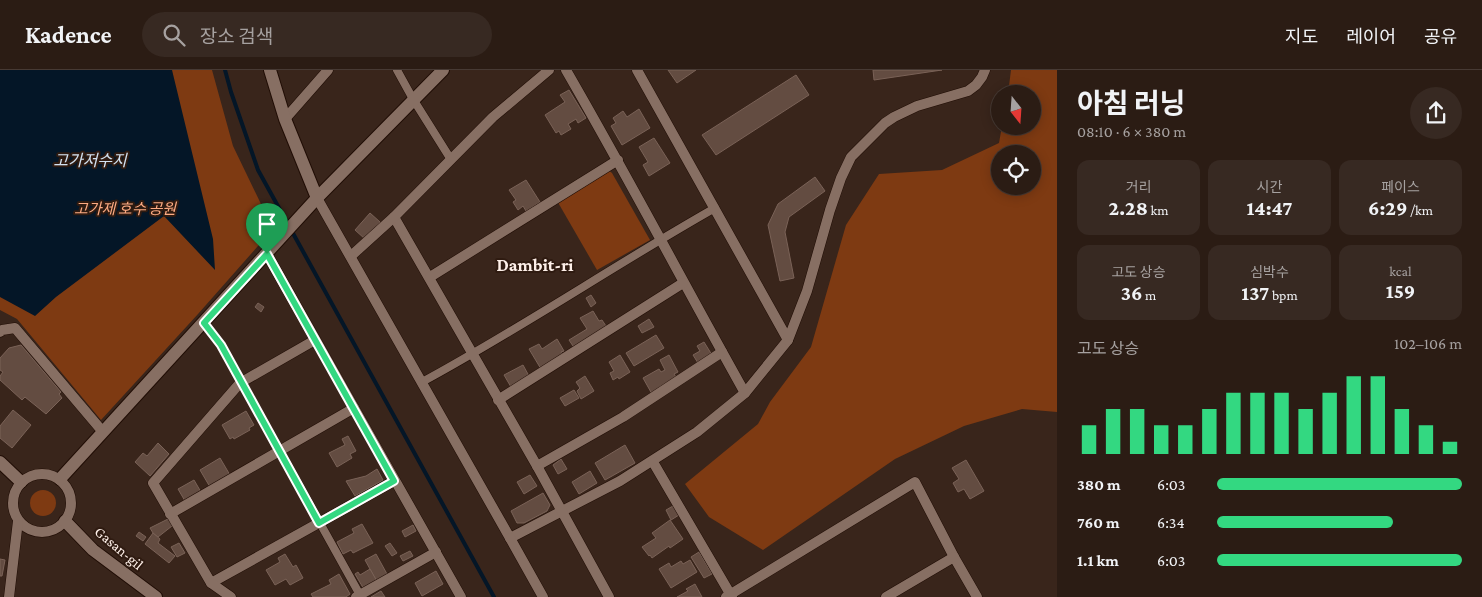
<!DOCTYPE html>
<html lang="ko">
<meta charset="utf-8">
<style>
body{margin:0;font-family:"Crimson Pro","Noto Sans KR",serif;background:#372922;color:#f1f3f6;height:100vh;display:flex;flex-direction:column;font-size:19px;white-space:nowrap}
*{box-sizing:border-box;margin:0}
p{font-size:16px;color:#a6a1a0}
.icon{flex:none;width:28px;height:28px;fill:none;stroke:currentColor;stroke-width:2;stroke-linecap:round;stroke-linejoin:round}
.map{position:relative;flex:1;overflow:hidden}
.drawer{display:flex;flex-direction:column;background:#2b1c14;width:425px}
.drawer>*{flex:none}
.needle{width:32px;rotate:163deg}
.fabs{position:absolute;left:991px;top:15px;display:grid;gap:10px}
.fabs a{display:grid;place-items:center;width:50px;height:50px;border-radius:50%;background:#2b1c14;box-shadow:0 2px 12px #0003,0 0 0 1px #473a34;font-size:25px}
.pin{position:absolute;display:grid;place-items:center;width:42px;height:42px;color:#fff;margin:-51px -21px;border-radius:50% 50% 50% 0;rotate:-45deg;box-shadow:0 0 5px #0007}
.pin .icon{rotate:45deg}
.round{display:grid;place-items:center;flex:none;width:52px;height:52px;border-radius:26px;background:#372922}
.headline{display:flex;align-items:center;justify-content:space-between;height:85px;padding:0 20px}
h1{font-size:28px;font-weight:700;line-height:38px}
.metrics{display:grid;grid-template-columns:repeat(3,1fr);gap:8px;height:85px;padding:5px 20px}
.metrics div{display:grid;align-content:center;border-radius:12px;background:#372922;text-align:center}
.metrics b{font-size:21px;font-weight:700}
.metrics small{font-size:14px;font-weight:400}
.metrics p{font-size:14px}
.chart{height:140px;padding:10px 20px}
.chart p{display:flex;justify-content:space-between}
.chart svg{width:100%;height:90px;margin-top:5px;stroke:#33d881;stroke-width:6}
ul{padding:0 20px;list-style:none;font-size:16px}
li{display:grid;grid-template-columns:80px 60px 1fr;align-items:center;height:38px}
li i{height:12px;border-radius:6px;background:#33d881}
header{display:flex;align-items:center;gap:30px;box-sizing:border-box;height:70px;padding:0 25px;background:#2b1c14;border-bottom:1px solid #473a34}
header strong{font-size:24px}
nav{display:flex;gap:28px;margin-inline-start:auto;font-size:18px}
.search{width:350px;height:45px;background:#372922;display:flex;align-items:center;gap:12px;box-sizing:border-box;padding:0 18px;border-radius:28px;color:#a6a1a0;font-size:19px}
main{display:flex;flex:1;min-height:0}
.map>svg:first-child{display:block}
.green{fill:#7e3a12;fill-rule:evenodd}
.water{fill:#041627}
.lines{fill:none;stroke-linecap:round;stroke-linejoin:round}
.stream{stroke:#041627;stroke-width:4}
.building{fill:#634c41;stroke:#7a6257}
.pedestrian-casing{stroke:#200d05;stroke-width:9}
.minor-casing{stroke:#200d05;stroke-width:11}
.tertiary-casing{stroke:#200d05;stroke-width:14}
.pedestrian{stroke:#876f63;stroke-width:8}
.minor{stroke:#876f63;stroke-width:10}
.tertiary{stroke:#876f63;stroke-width:12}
.route-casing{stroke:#fff;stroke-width:10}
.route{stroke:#33d881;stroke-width:6}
.labels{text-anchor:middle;stroke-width:4;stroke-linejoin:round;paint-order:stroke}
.park-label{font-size:15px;font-style:italic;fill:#fdab83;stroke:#2f1b11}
.street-label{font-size:15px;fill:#fef0e9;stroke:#2f1b11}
.water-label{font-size:16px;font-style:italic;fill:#d2e2f2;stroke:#2f1b11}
.quarter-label{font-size:18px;font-weight:bold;fill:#fef0e9;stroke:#2f1b11}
</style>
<header>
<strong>Kadence</strong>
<div class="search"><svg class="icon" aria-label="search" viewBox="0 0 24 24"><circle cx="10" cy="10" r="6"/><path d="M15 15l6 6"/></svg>장소 검색</div>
<nav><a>지도</a><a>레이어</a><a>공유</a></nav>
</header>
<main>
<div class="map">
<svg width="1057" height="527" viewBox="0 0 1057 527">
<rect width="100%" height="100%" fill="#39251b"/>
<g class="green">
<path d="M0,0H212L233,76L273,159L198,244L101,350L17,249L0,240Z"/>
<path d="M1011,0H1057V342L1022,339L964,356L895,389L763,480L709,447L685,414L758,354L770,332L811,277L846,155L879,104L942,100L999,73L1002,56H1032V24H1008ZM1000,84H1032V116H1000Z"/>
<path d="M608,100L612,103L650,170L597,200L556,129Z"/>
<circle cx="43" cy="433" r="13"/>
</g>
<path class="water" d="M0,0H172L213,169L215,200L164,146L56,227L35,246L0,227Z"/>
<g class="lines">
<path class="stream" d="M225,0L231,22L258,100L494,527"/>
</g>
<g class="building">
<path d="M668,0H696L677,13Z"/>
<path d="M873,0H942L874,10Z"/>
<path d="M796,5L809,25L716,85L702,65Z"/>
<path d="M569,20L586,48L578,53L576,49L568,54L571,59L561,65L559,61L556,63L545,45L565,32L560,25Z"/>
<path d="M639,39L650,58L622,75L611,56L616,53L613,48L623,41L627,47Z"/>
<path d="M654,68L670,93L649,106L643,95L648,92L639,77Z"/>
<path d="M815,107L825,121L789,147L785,162L794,208L780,211L768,155L778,134Z"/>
<path d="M526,110L540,132L526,141L523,136L518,140L513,132L516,130L509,120Z"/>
<path d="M370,143L380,152L365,169L355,160Z"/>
<path d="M591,225L596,233L591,237L586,228Z"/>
<path d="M258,233L264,237L261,242L255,237Z"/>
<path d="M593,241L599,251L602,250L608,259L575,279L569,270L587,259L580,248Z"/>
<path d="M649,249L654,257L642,263L638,256Z"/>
<path d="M656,265L664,278L634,296L626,283Z"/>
<path d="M557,269L564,281L561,282L563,286L541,299L529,279L539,274L542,279Z"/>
<path d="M704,272L712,285L698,293L693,285L700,281L697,276Z"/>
<path d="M21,275L61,322L59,324L62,328L46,344L25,327L22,330L0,310V306L3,302L0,300V288L9,278Z"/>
<path d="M620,285L630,302L619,309L618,307L613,310L610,303L614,301L609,292Z"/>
<path d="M669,285L678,302L674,304L676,307L659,317L660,319L652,324L643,308L659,299L661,302L665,300L660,290Z"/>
<path d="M523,295L529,306L511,317L504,305Z"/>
<path d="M585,306L594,321L581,329L577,321L580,318L576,312Z"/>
<path d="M574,320L579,328L565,336L560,328Z"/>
<path d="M13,340L31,355L12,378L0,368V356Z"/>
<path d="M246,341L254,355L249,358L250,360L234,369L233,367L230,369L222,355Z"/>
<path d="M348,366L356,381L350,384L352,388L337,397L329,383L345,375L342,369Z"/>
<path d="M158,373L169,384L150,406L135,392L143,383L147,386Z"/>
<path d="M625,375L635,393L605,410L595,393Z"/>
<path d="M220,388L230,405L210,417L200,400Z"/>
<path d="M561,389L567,399L558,404L553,395Z"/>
<path d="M966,390L984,421L970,429L964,419L958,422L953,413L959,409L952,398Z"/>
<path d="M377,399L383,410L355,426L346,411L366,406Z"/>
<path d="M590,401L597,413L579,424L572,412Z"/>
<path d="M530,405L537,416L524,424L517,412Z"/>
<path d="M194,410L201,422L185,431L178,419Z"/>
<path d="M543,423L550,435L547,441L524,453H517L511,441Z"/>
<path d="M673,436L679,445L671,450L666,440Z"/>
<path d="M168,449L172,456L158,467L153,463L150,458Z"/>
<path d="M670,450L683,469L670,478L669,476L652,488L650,485L649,486L642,477L656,468L652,463Z"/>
<path d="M362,454L373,473L353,483L351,480L343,484L337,472L354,463L352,459Z"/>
<path d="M413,455L416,461L405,467L402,461Z"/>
<path d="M139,462L146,467L143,471L136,466Z"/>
<path d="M153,463L160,469L158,473L175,486L169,493L145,474Z"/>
<path d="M179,473L185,483L177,487L171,477Z"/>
<path d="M390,473L397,483L392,486L385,476Z"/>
<path d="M410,481L413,486L403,491L400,486Z"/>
<path d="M699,482L712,504L704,508L691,487Z"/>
<path d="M285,484L293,497L296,495L303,508L290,515L286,509L275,515L266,500L280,492L278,488Z"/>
<path d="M376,484L387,504L376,510L365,490Z"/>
<path d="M0,489L5,490L2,506H0Z"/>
<path d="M690,490L697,502L671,518L659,499L669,493L671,497L681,491L683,494Z"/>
<path d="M370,499L378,513L365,521L355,504L358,502L360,505Z"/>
<path d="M436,501L443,514L422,526L415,513Z"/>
<path d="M339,504L350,524L346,527H313L311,524L331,514L329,510Z"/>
<path d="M695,514L702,527H677L688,521L686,519Z"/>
<path d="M381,521L385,527H371Z"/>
</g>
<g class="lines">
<defs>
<g id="pedestrian">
<path d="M397,0L413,29L450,88"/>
<path d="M204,253L221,275L360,525"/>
<path d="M422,312C522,258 616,194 715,138"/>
</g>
<g id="minor">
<path d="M566,0C628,107 685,216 745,323"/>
<path d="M285,49L328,0"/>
<path d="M317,128L510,468L620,411L697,362L745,323L788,270L637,0"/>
<path d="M394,147L537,396L609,527"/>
<path d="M267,184L461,527"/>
<path d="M351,186L394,147L493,47L549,0"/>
<path d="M430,207L618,90"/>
<path d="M0,262L2,260L15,258L103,362"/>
<path d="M315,270L240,313L153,413L211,513L394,411"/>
<path d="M788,270L807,221L830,140L841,108L851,87L885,53L894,47L917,36L968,21L976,15L982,7L985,0"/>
<path d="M498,330L683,213"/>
<path d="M653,392L732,527"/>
<path d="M537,396L623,347L722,282"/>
<circle cx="42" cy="433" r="29"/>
<path d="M170,444L354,338"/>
<path d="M510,468L543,527"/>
<path d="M211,513L231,527"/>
<path d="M9,527L18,451"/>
<path d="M356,527L436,482"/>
<path d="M726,527L915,412L954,487"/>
<path d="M886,527L954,487L977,527"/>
</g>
<g id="tertiary">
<path d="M317,128L443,0"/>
<path d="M0,392L21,412"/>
<path d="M60,409L317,128L285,49L270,0"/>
<path d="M65,451L93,480L156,527"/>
</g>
</defs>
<use href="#pedestrian" class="pedestrian-casing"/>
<use href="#minor" class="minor-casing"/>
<use href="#tertiary" class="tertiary-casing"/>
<use href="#pedestrian" class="pedestrian"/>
<use href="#minor" class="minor"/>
<use href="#tertiary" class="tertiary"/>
</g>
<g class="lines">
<defs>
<path id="route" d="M267,184L394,411L319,453L221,275L204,253Z"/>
</defs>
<use href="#route" class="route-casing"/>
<use href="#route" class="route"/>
</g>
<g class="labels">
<g class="park-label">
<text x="125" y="144">고가제 호수 공원</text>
</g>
<g class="street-label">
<text transform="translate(119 478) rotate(40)" y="5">Gasan-gil</text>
</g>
<g class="water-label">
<text x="90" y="96">고가저수지</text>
</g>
<g class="quarter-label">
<text x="535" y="201">Dambit-ri</text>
</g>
</g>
</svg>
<div class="fabs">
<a><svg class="needle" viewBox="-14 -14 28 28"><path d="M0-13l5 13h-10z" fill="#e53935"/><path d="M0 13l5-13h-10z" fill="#a6a1a0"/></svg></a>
<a><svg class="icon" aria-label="locate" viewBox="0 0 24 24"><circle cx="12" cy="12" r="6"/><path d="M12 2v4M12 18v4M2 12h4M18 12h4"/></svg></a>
</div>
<div class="pin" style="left:267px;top:184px;background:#1e9e55"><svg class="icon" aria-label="arrive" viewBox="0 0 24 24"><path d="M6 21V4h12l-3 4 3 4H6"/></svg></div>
</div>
<section class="drawer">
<div class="headline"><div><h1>아침 러닝</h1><p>08:10 · 6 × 380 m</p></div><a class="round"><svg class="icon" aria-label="share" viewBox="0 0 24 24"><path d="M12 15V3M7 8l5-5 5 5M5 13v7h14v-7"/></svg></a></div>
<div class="metrics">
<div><p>거리</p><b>2.28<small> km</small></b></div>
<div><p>시간</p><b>14:47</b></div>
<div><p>페이스</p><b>6:29<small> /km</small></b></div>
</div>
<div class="metrics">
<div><p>고도 상승</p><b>36<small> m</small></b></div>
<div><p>심박수</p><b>137<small> bpm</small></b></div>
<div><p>kcal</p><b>159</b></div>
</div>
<div class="chart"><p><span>고도 상승</span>102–106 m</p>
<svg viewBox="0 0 160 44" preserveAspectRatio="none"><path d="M5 44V30M15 44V22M25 44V22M35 44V30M45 44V30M55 44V22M65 44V14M75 44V14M85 44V14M95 44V22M105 44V14M115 44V6M125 44V6M135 44V22M145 44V30M155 44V38"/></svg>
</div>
<ul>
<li><b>380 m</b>6:03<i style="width:100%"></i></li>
<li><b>760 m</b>6:34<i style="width:72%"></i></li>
<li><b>1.1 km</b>6:03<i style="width:100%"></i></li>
</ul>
</section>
</main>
